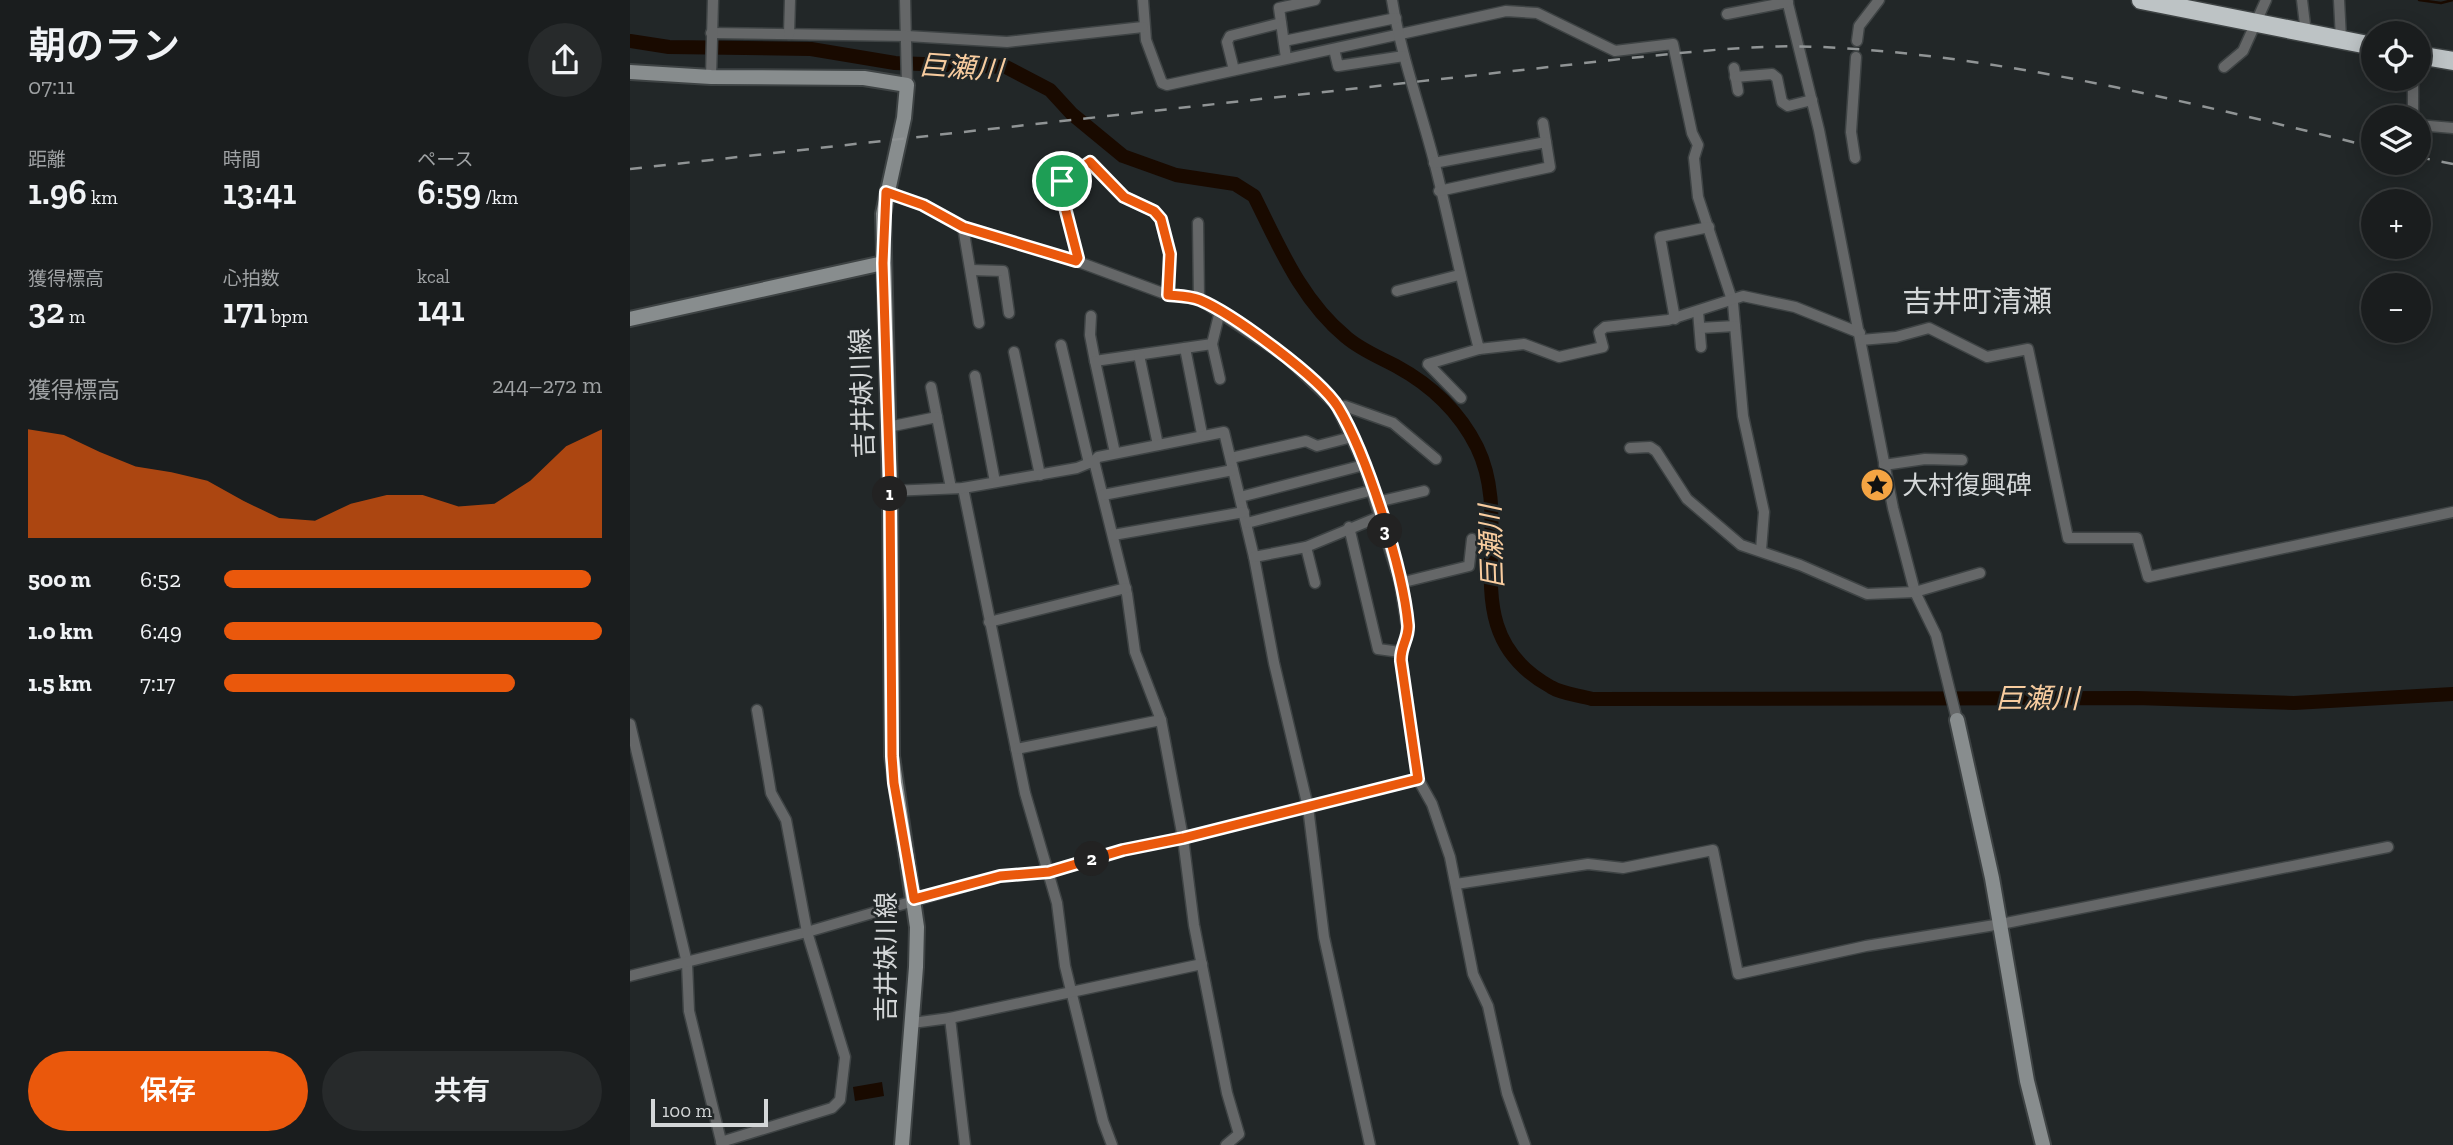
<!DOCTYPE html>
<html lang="ja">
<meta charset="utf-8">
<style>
body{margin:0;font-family:"Zilla Slab","Noto Sans JP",serif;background:#272a2b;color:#f1f3f6;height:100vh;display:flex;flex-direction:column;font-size:26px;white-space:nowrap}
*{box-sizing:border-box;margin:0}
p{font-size:23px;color:#9fa2a4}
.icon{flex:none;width:38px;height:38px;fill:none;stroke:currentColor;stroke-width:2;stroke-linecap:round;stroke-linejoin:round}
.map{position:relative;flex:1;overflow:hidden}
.details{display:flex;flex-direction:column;background:#1a1d1e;width:630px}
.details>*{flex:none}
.buttons{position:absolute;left:1731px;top:21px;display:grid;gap:14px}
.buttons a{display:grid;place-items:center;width:70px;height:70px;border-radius:50%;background:#1a1d1e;box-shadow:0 4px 18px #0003,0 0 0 2px #383b3c;font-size:35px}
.scale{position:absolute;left:21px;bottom:18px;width:117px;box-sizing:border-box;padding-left:7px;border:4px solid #d4d7d8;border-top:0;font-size:19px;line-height:24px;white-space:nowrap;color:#d4d7d8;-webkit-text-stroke:5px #222728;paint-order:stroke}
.pin{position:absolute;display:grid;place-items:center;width:60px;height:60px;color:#fff;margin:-30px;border:4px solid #fff;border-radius:50%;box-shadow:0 2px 7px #0007}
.km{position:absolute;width:35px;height:35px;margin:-18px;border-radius:50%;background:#222;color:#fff;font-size:19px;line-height:35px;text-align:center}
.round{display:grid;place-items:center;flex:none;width:74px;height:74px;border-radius:37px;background:#272a2b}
.overview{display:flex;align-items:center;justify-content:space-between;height:119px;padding:0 28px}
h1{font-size:38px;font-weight:600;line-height:52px}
.metrics{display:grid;grid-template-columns:repeat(3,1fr);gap:10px;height:119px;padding:7px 28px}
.metrics div{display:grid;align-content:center}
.metrics b{font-size:35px;font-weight:600}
.metrics small{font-size:19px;font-weight:400}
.metrics p{font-size:19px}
.chart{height:196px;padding:14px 28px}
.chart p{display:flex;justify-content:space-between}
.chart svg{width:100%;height:126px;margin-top:7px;fill:#ea580c;opacity:.7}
.action{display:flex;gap:14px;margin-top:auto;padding:14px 28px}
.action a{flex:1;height:80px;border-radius:42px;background:#ea580c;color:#fff;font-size:28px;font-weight:600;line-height:80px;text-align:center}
.action a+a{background:#272a2b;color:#f1f3f6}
ul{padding:0 28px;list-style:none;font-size:23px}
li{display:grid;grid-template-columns:112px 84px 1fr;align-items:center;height:52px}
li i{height:18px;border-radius:9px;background:#ea580c}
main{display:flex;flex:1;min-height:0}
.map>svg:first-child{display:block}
.water{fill:#190a00}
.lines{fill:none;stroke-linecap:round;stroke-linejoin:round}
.stream{stroke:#190a00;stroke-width:2.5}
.river{stroke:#190a00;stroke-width:14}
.street-casing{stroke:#3e4344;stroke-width:13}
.secondary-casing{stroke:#3e4344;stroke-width:18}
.highway-casing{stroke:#3e4344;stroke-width:21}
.street{stroke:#656768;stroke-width:10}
.secondary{stroke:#888d8e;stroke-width:14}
.highway{stroke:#bdc3c5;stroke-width:18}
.rail{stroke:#909495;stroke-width:2.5;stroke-dasharray:12 12;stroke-linecap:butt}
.route-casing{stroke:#fff;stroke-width:14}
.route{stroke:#ea580c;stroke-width:9}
.labels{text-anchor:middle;stroke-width:5;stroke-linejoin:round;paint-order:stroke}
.street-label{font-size:26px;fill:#d4d7d8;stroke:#222728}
.poi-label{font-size:26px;fill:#d4d7d8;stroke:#222728;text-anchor:start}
.water-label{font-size:28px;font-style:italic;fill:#f8cc9f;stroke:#222728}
.quarter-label{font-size:30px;fill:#d4d7d8;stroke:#222728}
</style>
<main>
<section class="details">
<div class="overview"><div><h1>朝のラン</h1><p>07:11</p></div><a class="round"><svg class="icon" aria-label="share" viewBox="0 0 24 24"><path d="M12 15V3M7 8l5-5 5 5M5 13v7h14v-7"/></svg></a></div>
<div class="metrics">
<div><p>距離</p><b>1.96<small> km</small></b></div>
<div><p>時間</p><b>13:41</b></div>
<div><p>ペース</p><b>6:59<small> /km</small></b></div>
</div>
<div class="metrics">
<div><p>獲得標高</p><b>32<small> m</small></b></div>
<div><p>心拍数</p><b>171<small> bpm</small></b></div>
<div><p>kcal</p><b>141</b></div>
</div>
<div class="chart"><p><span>獲得標高</span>244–272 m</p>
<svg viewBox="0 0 160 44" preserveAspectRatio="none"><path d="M0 44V6L10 8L20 14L30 19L40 21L50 24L60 31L70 37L80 38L90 32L100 29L110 29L120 33L130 32L140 24L150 12L160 6V44z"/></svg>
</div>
<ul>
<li><b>500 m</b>6:52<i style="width:97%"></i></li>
<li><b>1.0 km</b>6:49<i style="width:100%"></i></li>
<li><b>1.5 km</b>7:17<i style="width:77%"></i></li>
</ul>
<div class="action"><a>保存</a><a>共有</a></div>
</section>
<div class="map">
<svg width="1823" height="1145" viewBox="0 0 1823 1145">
<rect width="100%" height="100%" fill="#222728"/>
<path class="water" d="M252,1082L254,1096L225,1101L223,1087Z"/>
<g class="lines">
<path class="stream" d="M1789,0L1811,3L1823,0"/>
<path class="river" d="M0,41L39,47L181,49L265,63L376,67L420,90L442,114L493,156L546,175L605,184L624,196C649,246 671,300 716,337C731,350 749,357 766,366C801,385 829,411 847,447C888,531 818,630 921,687C932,694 949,695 962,699L1506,698L1664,703L1823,694"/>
<defs>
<g id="street">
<path d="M275,0L277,85"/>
<path d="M513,0L516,40L532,83L537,85L876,11L907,13L985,51L1043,44L1062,133L1068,145L1064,158L1068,197L1103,303L1113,416L1134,512L1131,550"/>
<path d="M762,0C771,55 790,107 804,161C820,223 832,286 849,349L894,344L929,357L973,347L969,332L975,327L1038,320L1113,296L1165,307L1230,333"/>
<path d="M1157,0L1189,130L1263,508L1285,592L1306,635L1327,720"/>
<path d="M1672,0L1676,33"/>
<path d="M1709,0L1711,39"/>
<path d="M1097,14L1158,2"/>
<path d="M81,33L277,36L377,42L513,27"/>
<path d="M159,34L160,0"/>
<path d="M654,41L766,18"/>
<path d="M1227,41L1229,26L1249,0"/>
<path d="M704,49L708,66L774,56"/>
<path d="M656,58L649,8L685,0"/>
<path d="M1594,67L1613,51L1636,0"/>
<path d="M1104,68L1108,91"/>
<path d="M604,70L597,42L600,36L651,23"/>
<path d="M81,77L83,0"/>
<path d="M1105,77L1142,74L1147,78L1152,102L1158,106L1182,100"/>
<path d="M1783,117V79"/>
<path d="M1788,125L1823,128"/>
<path d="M1225,158L1221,132L1226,57"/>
<path d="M804,163L916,142L913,123"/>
<path d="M809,191L920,167L916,142"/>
<path d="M256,192L293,205L333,227L446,261L538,295L569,299L656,357L706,405L734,465L770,583L778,634L770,652L771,661L788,779L802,804L820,857L843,974L858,1006L877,1093L895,1145"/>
<path d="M568,223L569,299"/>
<path d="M333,227L349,323"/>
<path d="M446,261L448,258L430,188L432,181L460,162L494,197L524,211L531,219L539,254L538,295"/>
<path d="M341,270L373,271L379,313"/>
<path d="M767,291L829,275"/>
<path d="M1068,311L1071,347"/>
<path d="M461,316L460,335L465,361L582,344"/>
<path d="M1045,319L1030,237L1079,227"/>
<path d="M1070,328L1105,326"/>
<path d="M1231,340L1266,337L1299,328L1357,357L1398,349L1438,538H1507L1518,577L1823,512"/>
<path d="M431,345L459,463"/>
<path d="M555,348L572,434"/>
<path d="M384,352L410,475"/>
<path d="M509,355L528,445"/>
<path d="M465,361L485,453"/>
<path d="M345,376L365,482"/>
<path d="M590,379L582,344L590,311"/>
<path d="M301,387L321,488"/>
<path d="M831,398L798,364L849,349"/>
<path d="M709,409L715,406L763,423L806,459"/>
<path d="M258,427L307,417"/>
<path d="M1000,448L1020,447L1026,451L1057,499L1111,545L1170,565L1237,594L1285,592L1350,573"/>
<path d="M601,458L676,441L687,446L722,437"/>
<path d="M464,461L468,457L594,432L624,557L644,663L678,807L694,937L740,1145"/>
<path d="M1254,465L1295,459L1332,460"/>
<path d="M333,488L395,793L427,903L435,966L473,1121L482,1145"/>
<path d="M260,491L333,488L447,468L464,461L497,594L505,652L531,720L553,838L564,925L597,1093L609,1134L596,1145"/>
<path d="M473,495L603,470"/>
<path d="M610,497L734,465"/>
<path d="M747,502L794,491"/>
<path d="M617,523L743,490"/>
<path d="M719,527L748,649L770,652"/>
<path d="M483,535L614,512"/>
<path d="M676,547L685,583"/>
<path d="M624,557L676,547L751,516"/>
<path d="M770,583L839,566L842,539"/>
<path d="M359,622L496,588"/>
<path d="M0,724L57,963L59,1011L92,1145"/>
<path d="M386,749L531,720"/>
<path d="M826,884L958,864L993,868L1083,850L1108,974L1236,946L1371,924L1758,847"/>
<path d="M0,976L177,932L370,876L419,872L493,850L553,838L788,779"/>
<path d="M320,1018L572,964"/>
<path d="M282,1023L320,1018L335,1145"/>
<path d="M91,1142L202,1108L210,1100L215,1057L177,932L156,820L141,793L127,710"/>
</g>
<g id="secondary">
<path d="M0,72L81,77L234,78L277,85L274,118L253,214L260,491L262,756L287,927L286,967L272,1145"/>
<path d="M0,319L253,263"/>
<path d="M1327,720L1362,878L1397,1081L1413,1145"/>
</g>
<g id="highway">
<path d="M1511,0L1743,46"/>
<path d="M1788,55L1823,61"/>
</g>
</defs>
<use href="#street" class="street-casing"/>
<use href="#secondary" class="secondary-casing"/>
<use href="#highway" class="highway-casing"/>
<use href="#street" class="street"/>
<use href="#secondary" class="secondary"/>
<use href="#highway" class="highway"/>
<g class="rail">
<path d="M1788,157L1823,164"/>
<path d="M0,169L1000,58C1063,52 1127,44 1191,47C1373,55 1566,104 1743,147"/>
</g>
</g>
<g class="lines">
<defs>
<path id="route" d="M460,162L494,197L524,211L531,219L540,254L538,295C549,296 560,296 570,300C603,314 690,378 708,407C737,455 773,569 778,625C779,638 770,647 771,661L788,779L553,838L493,850L419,872L370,876L284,899L264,783L262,756L260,491L253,263L256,192L293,205L333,227L446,261L448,258L430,188L432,181Z"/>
</defs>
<use href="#route" class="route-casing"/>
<use href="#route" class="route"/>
</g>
<defs>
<symbol id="sight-disc" viewBox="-11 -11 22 22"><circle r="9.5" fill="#f4a443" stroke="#222728"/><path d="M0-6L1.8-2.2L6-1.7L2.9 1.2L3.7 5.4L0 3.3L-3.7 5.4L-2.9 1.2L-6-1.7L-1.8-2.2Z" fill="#111"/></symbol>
</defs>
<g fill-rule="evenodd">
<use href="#sight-disc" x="1228" y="466" width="38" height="38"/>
</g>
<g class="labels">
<g class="street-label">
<text transform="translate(232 393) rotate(-92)" y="9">吉井妹川線</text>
<text transform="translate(256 957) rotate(-90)" y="9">吉井妹川線</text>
</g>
<g class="poi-label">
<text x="1272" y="494">大村復興碑</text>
</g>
<g class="water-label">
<text transform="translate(331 67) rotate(4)" y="10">巨瀬川</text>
<text transform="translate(861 547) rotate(-92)" y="10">巨瀬川</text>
<text x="1407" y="708">巨瀬川</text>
</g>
<g class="quarter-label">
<text x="1347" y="312">吉井町清瀬</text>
</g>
</g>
</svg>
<div class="buttons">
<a><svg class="icon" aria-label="locate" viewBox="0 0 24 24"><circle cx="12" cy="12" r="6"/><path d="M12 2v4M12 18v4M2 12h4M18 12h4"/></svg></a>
<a><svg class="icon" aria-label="layers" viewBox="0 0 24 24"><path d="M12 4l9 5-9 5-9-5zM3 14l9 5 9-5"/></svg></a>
<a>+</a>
<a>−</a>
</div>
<div class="scale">100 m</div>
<div class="pin" style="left:432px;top:181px;background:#1e9e55"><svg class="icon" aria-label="arrive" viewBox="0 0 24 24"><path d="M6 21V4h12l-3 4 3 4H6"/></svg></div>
<b class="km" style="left:260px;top:494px">1</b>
<b class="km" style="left:462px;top:859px">2</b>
<b class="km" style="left:755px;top:531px">3</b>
</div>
</main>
